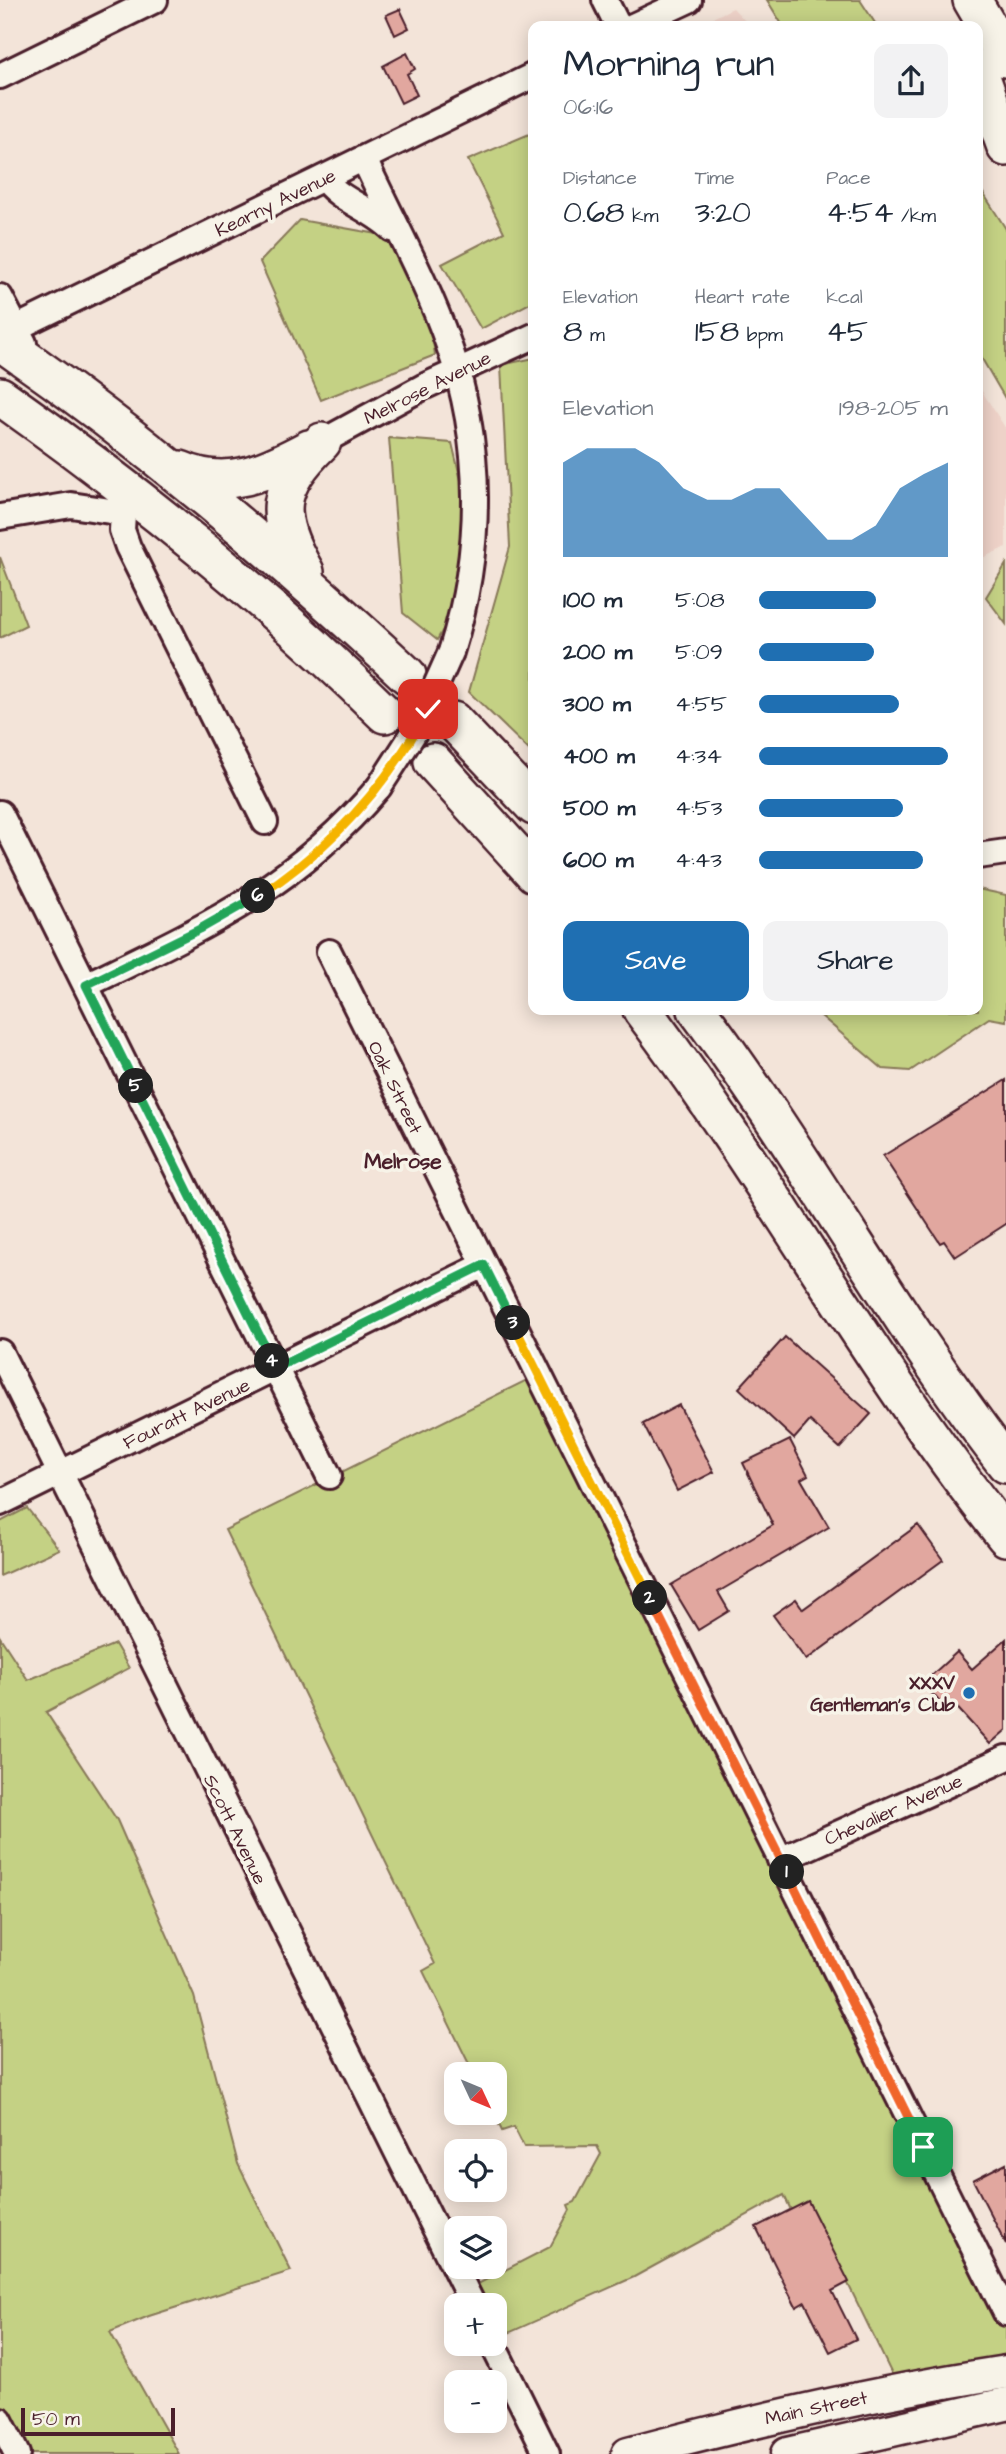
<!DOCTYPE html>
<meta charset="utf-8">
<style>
body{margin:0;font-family:"Architects Daughter",sans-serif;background:#f2f2f3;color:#1f2937;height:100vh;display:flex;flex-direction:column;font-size:26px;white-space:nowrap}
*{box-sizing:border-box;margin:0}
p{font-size:23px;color:#747a83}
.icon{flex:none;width:38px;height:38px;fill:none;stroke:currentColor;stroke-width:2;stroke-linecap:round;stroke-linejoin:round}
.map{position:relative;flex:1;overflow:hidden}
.drawer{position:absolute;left:528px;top:21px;width:455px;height:994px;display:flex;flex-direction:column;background:#fff;border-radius:14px;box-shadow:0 4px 18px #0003}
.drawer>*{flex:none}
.needle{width:46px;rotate:134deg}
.tools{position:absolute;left:444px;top:2062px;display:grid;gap:14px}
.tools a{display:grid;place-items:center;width:63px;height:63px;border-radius:14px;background:#fff;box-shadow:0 4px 18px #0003;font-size:35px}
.scale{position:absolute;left:21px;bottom:18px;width:154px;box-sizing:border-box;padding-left:7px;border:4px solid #4a1f2b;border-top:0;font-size:19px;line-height:24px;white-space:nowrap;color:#4a1f2b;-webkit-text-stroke:5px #f7f3e8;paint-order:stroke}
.pin{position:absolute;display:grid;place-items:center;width:60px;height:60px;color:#fff;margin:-30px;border-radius:14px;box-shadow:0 4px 10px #0006}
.km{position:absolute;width:35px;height:35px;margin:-18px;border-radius:50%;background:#222;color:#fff;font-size:19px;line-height:35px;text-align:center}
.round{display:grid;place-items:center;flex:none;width:74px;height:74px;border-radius:14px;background:#f2f2f3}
.head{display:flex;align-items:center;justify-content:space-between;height:119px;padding:0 35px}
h1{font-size:38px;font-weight:600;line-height:52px}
.figures{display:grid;grid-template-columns:repeat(3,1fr);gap:10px;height:119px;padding:7px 35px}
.figures div{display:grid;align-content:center}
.figures b{font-size:30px;font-weight:600}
.figures small{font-size:19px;font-weight:400}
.figures p{font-size:19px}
.chart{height:196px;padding:14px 35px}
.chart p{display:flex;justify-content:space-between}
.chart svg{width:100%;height:126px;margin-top:7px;fill:#1f6fb2;opacity:.7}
.primary-button{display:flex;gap:14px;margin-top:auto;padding:14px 35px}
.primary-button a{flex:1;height:80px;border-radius:14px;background:#1f6fb2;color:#fff;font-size:28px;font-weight:600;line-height:80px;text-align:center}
.primary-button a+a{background:#f2f2f3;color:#1f2937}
ul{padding:0 35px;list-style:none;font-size:23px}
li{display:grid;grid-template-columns:112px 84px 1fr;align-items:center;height:52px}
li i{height:18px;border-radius:9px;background:#1f6fb2}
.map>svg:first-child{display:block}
.built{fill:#eed2c8}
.green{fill:#c4d184;stroke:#877858;stroke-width:2}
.building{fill:#e1a79f;stroke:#4a1f2b;stroke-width:2}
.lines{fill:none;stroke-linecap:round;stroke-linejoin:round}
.minor-casing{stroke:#4a1f2b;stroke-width:30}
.major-casing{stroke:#4a1f2b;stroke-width:37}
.highway-casing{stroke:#4a1f2b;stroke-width:42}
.minor{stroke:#f7f3e8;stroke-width:24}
.major{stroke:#f7f3e8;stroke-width:32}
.highway{stroke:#f7f3e8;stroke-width:37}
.minor-bridge-casing{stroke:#4a1f2b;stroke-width:30;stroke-linecap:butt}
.minor-bridge{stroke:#f7f3e8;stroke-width:24}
.split-1-casing{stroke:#fff;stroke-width:14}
.split-2-casing{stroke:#fff;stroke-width:14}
.split-3-casing{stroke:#fff;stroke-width:14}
.split-4-casing{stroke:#fff;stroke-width:14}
.split-5-casing{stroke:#fff;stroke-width:14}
.split-6-casing{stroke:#fff;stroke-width:14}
.split-7-casing{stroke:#fff;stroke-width:14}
.split-1{stroke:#f0652b;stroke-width:9}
.split-2{stroke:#f0652b;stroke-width:9}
.split-3{stroke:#f5b400;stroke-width:9}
.split-4{stroke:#22a559;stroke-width:9}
.split-5{stroke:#22a559;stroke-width:9}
.split-6{stroke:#22a559;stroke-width:9}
.split-7{stroke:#f5b400;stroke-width:9}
.poi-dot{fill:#1f6fb2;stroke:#f7f3e8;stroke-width:2.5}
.labels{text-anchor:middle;stroke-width:7;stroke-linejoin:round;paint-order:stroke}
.street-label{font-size:19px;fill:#4a1f2b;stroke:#f7f3e8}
.poi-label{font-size:19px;font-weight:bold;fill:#4a1f2b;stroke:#f7f3e8;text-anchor:end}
.neighbourhood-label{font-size:21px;font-weight:bold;fill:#4a1f2b;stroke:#f7f3e8}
</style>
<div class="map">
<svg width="1006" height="2454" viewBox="0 0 1006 2454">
<rect width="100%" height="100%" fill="#f3e4d9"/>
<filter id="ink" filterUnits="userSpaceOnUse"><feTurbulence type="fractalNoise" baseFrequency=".0143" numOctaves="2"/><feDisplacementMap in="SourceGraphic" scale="14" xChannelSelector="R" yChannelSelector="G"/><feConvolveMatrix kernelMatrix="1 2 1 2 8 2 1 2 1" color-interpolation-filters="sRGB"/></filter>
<g filter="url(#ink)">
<g class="built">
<path d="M733,8L750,26H696Z"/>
<path d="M978,385L1006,429V547L978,560Z"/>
</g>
<g class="green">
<path d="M767,0H860L877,26H783Z"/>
<path d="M534,132V301L481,329L442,264L504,232L468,160Z"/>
<path d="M978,185L1006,229V400L978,352Z"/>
<path d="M300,220L383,235L426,290L435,355L321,400L260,262Z"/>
<path d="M534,358V755L469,692L510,547L501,365Z"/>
<path d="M389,438L452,443L481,564L437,640L403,613Z"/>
<path d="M0,557L26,625L0,638Z"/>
<path d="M1006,564V624L986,597Z"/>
<path d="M978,889L1006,895V1021L989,1018L910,1071L883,1069L814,1010H978Z"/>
<path d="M539,1374L1006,2313V2372L899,2389L808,2201L791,2210L784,2195L634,2277L495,2339V2305H473L466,2290L550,2247L570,2210L568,2205L575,2202L601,2154L597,2146L524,2147L514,2127L502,2131L493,2112L495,2074H474L423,1971L435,1964L225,1530Z"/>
<path d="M27,1508L59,1549L0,1576V1522Z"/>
<path d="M0,1637L28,1680L115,1644L129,1668L46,1712L117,1820L194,1996L238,2164L291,2271L149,2316L110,2332L179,2454H17L0,2421Z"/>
</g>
<g class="building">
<path d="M400,9L409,28L395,35L386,15Z"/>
<path d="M407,53L415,69L407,74L417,95L401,103L383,66Z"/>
<path d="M1006,1080V1224L955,1257L944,1241L940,1243L883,1156Z"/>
<path d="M785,1337L871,1414L840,1448L810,1421L794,1439L739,1388Z"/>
<path d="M679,1405L714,1472L677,1491L643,1424Z"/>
<path d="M790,1440L808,1475L801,1479L829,1527L718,1592L729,1611L698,1630L671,1585L773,1525L743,1463Z"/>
<path d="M918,1525L943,1560L806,1660L773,1615L796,1599L803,1609Z"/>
<path d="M1006,1639V1730L990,1744L952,1702L945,1708L923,1683L957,1652L972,1669Z"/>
<path d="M1006,2163V2244L973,2180Z"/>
<path d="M808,2201L849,2282L832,2291L856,2339L830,2352L805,2302L796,2307L756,2227Z"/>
</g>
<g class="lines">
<defs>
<g id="minor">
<path d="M605,0L618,26"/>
<path d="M633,26L689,0"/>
<path d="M0,76L155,0"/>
<path d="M364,159C392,220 426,280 448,343C484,444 483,550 451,652"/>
<path d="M324,178C337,200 371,208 392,229"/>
<path d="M0,297L24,343"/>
<path d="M16,328L534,75"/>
<path d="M322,442L423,387L534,336"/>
<path d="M0,517L71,505L123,513L122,530L128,547L265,822"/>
<path d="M0,813L329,1476"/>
<path d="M978,856L1006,852"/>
<path d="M329,952L1006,2313"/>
<path d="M86,985C201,929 294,888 379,787"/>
<path d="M0,1352L473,2305"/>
<path d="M0,1503L484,1265"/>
<path d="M780,1860L1006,1758"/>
<path d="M492,2343L547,2454"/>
<path d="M0,2420L17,2454"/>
</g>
<g id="major">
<path d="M628,2454C755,2420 876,2392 1006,2372"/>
<path d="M787,2454L1006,2404"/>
</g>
<g id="highway">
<path d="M972,0L1006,58"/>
<path d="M978,69L1006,147"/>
<path d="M0,341C147,443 277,554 407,675"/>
<path d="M0,396C137,493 266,597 385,714"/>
<path d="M180,470C227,491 266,472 309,449"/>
<path d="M305,572C272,514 275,488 322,442"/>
<path d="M453,721L534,806"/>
<path d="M433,762L534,873"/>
<path d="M642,1010C771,1181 872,1369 1006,1537"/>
<path d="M697,1010C807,1157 894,1319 1006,1464"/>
</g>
</defs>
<use href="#minor" class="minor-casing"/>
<use href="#major" class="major-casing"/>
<use href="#highway" class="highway-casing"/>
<use href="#minor" class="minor"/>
<use href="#major" class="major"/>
<use href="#highway" class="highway"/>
<defs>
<path id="minor-bridge" d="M379,787L417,728L451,652"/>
</defs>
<use href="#minor-bridge" class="minor-bridge-casing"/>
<use href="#minor-bridge" class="minor-bridge"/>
</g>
</g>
<g class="lines" filter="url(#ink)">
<defs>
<path id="split-1" d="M787,1872L923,2147"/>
<path id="split-2" d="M650,1598L787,1872"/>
<path id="split-3" d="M513,1323L650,1598"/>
<path id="split-4" d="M272,1361L276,1368L484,1265L513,1323"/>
<path id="split-5" d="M136,1086L272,1361"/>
<path id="split-6" d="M136,1086L86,985L200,929L258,896"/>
<path id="split-7" d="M258,896C331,848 387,787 428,709"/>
</defs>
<use href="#split-1" class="split-1-casing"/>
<use href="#split-2" class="split-2-casing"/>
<use href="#split-3" class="split-3-casing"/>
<use href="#split-4" class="split-4-casing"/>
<use href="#split-5" class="split-5-casing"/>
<use href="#split-6" class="split-6-casing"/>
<use href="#split-7" class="split-7-casing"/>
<use href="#split-1" class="split-1"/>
<use href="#split-2" class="split-2"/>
<use href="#split-3" class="split-3"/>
<use href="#split-4" class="split-4"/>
<use href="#split-5" class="split-5"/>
<use href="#split-6" class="split-6"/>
<use href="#split-7" class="split-7"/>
</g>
<circle class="poi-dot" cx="969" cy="1693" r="7"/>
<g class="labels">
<g class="street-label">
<text transform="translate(275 202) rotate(-26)" y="7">Kearny Avenue</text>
<text transform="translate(427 387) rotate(-27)" y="7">Melrose Avenue</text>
<text transform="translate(396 1087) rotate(64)" y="7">Oak Street</text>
<text transform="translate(186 1413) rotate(-26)" y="7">Fouratt Avenue</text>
<text transform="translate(893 1809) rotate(-24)" y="7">Chevalier Avenue</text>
<text transform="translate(236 1829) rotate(64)" y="7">Scott Avenue</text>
<text transform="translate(816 2407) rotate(-12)" y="7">Main Street</text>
</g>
<g class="poi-label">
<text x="955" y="1689">XXXV<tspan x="955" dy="22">Gentleman's Club</tspan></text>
</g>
<g class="neighbourhood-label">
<text x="403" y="1168">Melrose</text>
</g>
</g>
</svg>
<div class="tools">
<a><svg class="needle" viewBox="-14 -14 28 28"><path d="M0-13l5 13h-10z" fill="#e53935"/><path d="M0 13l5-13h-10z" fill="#747a83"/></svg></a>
<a><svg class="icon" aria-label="locate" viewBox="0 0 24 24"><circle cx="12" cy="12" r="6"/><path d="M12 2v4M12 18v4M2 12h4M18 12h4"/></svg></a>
<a><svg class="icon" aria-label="layers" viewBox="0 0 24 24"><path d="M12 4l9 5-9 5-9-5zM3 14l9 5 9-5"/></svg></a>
<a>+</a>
<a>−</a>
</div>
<div class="scale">50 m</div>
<div class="pin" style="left:923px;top:2147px;background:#1e9e55"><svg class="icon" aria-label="arrive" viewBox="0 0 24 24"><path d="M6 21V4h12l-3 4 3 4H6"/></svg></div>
<div class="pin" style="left:428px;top:709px;background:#d93025"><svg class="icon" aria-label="check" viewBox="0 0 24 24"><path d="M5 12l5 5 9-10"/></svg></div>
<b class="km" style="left:787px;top:1872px">1</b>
<b class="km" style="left:650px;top:1598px">2</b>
<b class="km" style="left:513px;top:1323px">3</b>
<b class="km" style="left:272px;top:1361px">4</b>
<b class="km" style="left:136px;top:1086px">5</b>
<b class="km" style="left:258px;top:896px">6</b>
<section class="drawer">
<div class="head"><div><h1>Morning run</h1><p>06:16</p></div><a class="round"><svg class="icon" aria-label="share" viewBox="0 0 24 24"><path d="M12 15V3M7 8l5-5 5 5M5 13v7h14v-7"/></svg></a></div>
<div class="figures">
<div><p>Distance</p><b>0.68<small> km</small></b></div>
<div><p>Time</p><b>3:20</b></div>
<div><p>Pace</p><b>4:54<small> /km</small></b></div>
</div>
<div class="figures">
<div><p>Elevation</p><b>8<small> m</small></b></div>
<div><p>Heart rate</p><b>158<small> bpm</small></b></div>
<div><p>kcal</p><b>45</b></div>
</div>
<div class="chart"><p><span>Elevation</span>198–205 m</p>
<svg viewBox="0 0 160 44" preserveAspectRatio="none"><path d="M0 44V11L10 6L20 6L30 6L40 11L50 20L60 24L70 24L80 20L90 20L100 29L110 38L120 38L130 33L140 20L150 15L160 11V44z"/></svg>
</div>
<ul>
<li><b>100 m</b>5:08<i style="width:62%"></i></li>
<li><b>200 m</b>5:09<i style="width:61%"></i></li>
<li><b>300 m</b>4:55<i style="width:74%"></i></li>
<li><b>400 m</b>4:34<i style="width:100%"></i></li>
<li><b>500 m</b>4:53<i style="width:76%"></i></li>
<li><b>600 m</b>4:43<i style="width:87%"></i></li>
</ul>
<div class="primary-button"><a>Save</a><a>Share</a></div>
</section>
</div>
